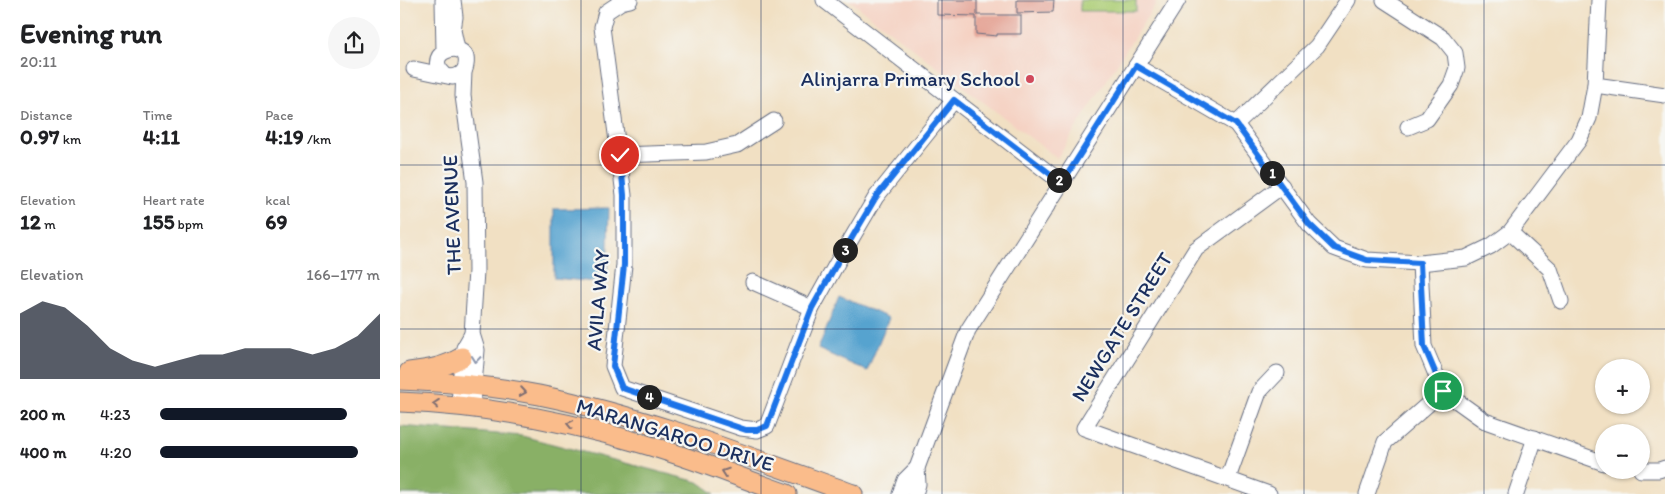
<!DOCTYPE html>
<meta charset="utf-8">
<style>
body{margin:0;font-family:Itim,sans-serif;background:#f6f6f6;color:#202124;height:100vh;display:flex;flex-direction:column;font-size:19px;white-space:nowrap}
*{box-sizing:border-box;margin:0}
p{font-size:16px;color:#757577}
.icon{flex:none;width:28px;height:28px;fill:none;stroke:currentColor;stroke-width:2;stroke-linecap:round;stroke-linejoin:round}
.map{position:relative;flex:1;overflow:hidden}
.details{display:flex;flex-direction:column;background:#fff;width:400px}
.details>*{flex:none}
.tools{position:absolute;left:1195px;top:359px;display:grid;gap:10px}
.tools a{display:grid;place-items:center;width:55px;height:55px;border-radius:50%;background:#fff;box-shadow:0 1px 4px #0004;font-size:25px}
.pin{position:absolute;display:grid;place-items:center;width:42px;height:42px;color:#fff;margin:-21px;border:2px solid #fff;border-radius:50%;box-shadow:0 1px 5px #0007}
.km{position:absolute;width:25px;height:25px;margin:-12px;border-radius:50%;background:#222;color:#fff;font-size:14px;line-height:25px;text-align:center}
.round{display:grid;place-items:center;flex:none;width:52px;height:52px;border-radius:26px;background:#f6f6f6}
.overview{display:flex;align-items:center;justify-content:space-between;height:85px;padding:0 20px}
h1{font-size:28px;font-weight:800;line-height:38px}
.metrics{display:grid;grid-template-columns:repeat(3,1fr);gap:8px;height:85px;padding:5px 20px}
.metrics div{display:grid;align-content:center}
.metrics b{font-size:21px;font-weight:800}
.metrics small{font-size:14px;font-weight:400}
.metrics p{font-size:14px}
.chart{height:140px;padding:10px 20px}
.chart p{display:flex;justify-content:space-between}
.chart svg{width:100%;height:90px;margin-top:5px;fill:#111827;opacity:.7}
ul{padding:0 20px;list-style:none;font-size:16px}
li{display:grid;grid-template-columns:80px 60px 1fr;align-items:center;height:38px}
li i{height:12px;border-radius:6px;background:#111827}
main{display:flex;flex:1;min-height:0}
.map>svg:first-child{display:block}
.built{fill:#f5d2c3}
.green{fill:#accd75;stroke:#647e6a}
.forest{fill:#89b066;stroke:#527062}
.water{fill:#56a3cf;stroke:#386996}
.building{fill:#e5a698}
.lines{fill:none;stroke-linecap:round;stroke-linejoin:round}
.minor-casing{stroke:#666d81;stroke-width:17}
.major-casing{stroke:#666d81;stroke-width:21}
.minor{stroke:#fff;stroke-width:15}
.major{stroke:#fabc8b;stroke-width:19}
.oneway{stroke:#8d97ae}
.oneway2{stroke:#7f6e72}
.route-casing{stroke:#fff;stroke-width:10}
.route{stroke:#1a73e8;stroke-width:6}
.grid{fill:none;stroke:#1b2f5e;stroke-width:1;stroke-opacity:0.55}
.poi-dot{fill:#d1495b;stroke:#f6f6f2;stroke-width:2}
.labels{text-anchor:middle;stroke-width:4.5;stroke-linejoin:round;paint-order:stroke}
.poi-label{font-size:21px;fill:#1b2f5e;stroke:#f6f6f2;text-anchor:end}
.street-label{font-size:21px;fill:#1b2f5e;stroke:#f6f6f2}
</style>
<main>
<section class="details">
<div class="overview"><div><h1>Evening run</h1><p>20:11</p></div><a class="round"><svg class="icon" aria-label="share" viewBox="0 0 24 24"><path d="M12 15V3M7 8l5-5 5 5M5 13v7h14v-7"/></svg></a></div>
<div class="metrics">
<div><p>Distance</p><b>0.97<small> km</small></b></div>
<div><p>Time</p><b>4:11</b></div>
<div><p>Pace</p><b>4:19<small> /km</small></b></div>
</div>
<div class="metrics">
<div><p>Elevation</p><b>12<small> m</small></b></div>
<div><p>Heart rate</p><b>155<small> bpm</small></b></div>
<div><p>kcal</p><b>69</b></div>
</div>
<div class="chart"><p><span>Elevation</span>166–177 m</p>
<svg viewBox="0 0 160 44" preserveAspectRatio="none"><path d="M0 44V12L10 6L20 9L30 18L40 29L50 35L60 38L70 35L80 32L90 32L100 29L110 29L120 29L130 32L140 29L150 23L160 12V44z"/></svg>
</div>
<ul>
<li><b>200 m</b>4:23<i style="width:85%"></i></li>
<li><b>400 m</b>4:20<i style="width:90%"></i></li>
</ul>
</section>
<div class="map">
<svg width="1265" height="494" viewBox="0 0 1265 494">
<rect width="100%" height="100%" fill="#f6f6f2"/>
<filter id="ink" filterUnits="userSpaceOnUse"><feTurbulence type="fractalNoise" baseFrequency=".02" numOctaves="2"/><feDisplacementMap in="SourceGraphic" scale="10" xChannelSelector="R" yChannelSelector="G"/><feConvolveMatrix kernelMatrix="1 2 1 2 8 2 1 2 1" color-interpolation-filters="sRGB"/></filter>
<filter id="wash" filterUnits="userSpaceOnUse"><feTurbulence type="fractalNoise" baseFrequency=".0096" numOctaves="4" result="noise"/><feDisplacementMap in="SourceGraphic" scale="20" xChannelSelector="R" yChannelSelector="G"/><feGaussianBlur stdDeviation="1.12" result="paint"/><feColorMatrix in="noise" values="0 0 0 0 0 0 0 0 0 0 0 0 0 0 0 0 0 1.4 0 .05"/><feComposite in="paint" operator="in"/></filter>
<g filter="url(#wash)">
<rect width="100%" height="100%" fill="#f1e0c3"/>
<path class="built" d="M449,0H758L657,158Z"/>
<rect class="green" x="680" y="0" width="56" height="11"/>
<path class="forest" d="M0,426L122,436L298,482L315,494H0Z"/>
<g class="water">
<path d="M209,208L207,283L154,278V209Z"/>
<path d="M439,297L489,318L467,371L418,349Z"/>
</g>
<g id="blocks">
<g class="building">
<path d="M537,0H577V15H621V34H597V36L576,34V16L537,15Z"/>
<path d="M617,0H654L653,12L617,13Z"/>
</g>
</g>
</g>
<g filter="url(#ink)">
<use href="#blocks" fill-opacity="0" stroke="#666d81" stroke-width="1"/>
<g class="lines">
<defs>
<g id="minor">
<path d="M43,0L44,51"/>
<path d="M53,0L55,17L53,30L57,49"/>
<path d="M230,0L221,2L206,12L202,27L224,195V265L213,366L222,388L341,428L357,430L367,426L412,308L437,263L476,197L554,100"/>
<path d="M424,0L662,183"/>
<path d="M984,0L1043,38L1055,53L1057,68L1051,85L1027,119L1008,127"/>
<path d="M736,66L836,124L909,224L934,248L967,260L1020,263L1066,258L1091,246L1110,232L1179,140L1189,118L1195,85L1199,0"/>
<path d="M14,69L52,77C59,76 65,73 66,65C71,37 20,51 44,74"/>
<path d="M64,71L63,96L75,182L76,271L72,334L77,350L72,407"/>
<path d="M1195,85L1265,95"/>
<path d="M836,124L917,46L948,0"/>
<path d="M220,155L306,152L337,145L374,121"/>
<path d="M1110,232L1150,269L1161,301"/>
<path d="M1020,263L1024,346L1043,391L1085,421L1204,463"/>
<path d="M353,282L412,308"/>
<path d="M59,406L62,357L64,348L72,334"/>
<path d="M1241,470H1259L1265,468"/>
<path d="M828,478L859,392L877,373"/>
<path d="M500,494L505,480L517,468"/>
<path d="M515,494L518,484L517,468L568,330L778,0"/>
<path d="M869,494L684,428L796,249L882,186"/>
<path d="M967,494L985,442L1043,391"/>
<path d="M1116,494L1135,438"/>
</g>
<g id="major">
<path d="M9,372C28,370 45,367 62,357"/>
<path d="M0,380C47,382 93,386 139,395C247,417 350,457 453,494"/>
<path d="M0,402C81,405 162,420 240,443C290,457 338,477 387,494"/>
</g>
</defs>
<use href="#minor" class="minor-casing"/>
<use href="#major" class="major-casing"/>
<use href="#minor" class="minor"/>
<use href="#major" class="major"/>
</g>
<defs><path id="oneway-chevron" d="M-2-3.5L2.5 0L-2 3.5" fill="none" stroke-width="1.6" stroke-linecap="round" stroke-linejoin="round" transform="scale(1.25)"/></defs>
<use class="oneway" href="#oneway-chevron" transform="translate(76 359) rotate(96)"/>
<g class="oneway2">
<use href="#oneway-chevron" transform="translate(123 392) rotate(9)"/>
<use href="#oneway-chevron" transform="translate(36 404) rotate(-175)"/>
<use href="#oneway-chevron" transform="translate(170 424) rotate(-167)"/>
<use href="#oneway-chevron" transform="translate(325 472) rotate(-161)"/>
</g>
</g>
<g class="lines" filter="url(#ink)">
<defs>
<path id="route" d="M220,155L224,195V265L213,366L222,388L346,430H357L367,426L412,308L437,263L476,197L554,100L662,183L736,66L836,124L909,224L934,248L967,260L1020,263L1024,346L1043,391"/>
</defs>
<use href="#route" class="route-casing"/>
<use href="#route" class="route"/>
</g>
<path class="grid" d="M181,0V494M361,0V494M542,0V494M723,0V494M904,0V494M1084,0V494M0,165H1265M0,329H1265"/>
<circle class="poi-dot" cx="630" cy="79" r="5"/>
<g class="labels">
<g class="poi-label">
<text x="620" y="86">Alinjarra Primary School</text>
</g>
<g class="street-label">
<text transform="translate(52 215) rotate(-92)" y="7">THE AVENUE</text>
<text transform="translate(198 300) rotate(-85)" y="7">AVILA WAY</text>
<text transform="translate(722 327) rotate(-58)" y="7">NEWGATE STREET</text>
<text transform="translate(275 435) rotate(17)" y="7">MARANGAROO DRIVE</text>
</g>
</g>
</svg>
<div class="tools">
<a>+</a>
<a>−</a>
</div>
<div class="pin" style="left:1043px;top:391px;background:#1e9e55"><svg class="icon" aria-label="arrive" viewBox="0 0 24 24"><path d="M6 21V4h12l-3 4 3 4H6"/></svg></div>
<div class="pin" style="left:220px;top:155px;background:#d93025"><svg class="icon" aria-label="check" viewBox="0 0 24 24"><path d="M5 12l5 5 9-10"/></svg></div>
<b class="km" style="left:872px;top:173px">1</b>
<b class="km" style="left:659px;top:180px">2</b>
<b class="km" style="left:445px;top:250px">3</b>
<b class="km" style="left:249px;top:397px">4</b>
</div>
</main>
